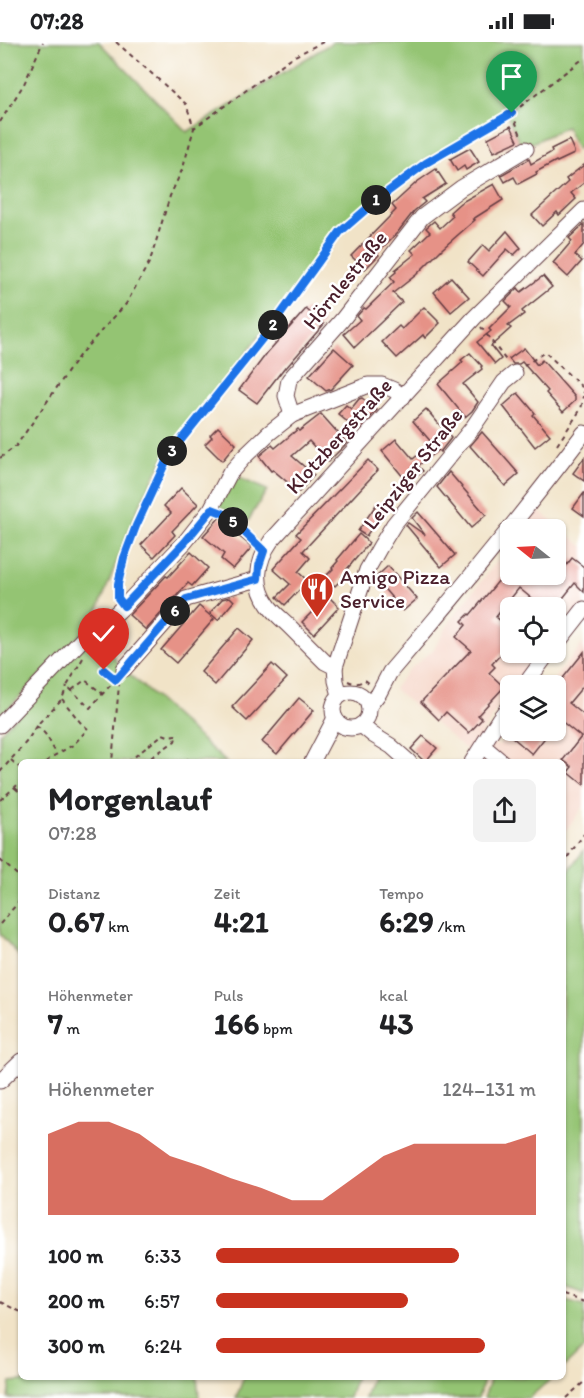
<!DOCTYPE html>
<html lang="de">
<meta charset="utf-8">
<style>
body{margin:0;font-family:Itim,sans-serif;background:#f2f2f2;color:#202124;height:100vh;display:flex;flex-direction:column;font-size:22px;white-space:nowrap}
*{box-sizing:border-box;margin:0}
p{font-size:20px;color:#757577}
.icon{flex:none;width:33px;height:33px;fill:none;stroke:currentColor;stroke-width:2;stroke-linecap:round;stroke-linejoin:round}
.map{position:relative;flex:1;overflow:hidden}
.drawer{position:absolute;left:18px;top:717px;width:548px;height:621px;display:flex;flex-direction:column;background:#fff;border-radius:9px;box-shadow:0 2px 4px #0004}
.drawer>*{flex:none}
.needle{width:39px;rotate:288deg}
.buttons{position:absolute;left:500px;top:477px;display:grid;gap:12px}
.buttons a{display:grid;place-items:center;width:66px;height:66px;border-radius:9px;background:#fff;box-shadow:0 2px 4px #0004;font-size:30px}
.pin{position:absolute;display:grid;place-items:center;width:51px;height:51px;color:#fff;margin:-62px -26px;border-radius:50% 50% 50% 0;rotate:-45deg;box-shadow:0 0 6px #0007}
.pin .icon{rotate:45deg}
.km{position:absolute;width:30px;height:30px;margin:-15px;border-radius:50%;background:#222;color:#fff;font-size:16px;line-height:30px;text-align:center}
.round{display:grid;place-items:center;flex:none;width:63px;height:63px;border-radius:9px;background:#f2f2f2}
.summary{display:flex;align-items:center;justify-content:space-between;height:102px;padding:0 30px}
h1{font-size:33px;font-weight:700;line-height:45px}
.metrics{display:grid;grid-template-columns:repeat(3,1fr);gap:9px;height:102px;padding:6px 30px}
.metrics div{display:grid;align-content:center}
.metrics b{font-size:30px;font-weight:700}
.metrics small{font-size:16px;font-weight:400}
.metrics p{font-size:16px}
.chart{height:168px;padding:12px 30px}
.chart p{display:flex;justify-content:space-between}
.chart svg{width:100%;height:108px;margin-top:6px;fill:#c8321e;opacity:.7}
ul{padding:0 30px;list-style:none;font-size:20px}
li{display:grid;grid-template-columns:96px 72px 1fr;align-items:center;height:45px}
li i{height:15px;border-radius:8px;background:#c8321e}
.status{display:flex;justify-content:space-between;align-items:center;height:42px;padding:0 30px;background:#fff;direction:ltr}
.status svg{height:16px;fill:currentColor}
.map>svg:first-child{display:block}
.built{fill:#f5d2c2}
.green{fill:#94c473;stroke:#6f724f;stroke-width:1.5}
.building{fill:#e69287}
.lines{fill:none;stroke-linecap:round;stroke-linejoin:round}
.minor-casing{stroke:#633c42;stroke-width:17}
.path{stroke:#633c42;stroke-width:2;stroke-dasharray:4.5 4.5;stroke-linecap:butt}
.minor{stroke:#fff;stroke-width:15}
.route-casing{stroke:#fff;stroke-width:12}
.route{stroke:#1a73e8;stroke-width:8}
.labels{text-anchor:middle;stroke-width:5;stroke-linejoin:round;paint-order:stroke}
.street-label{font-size:21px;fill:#4a1f2b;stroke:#fff}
.poi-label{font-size:21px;fill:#4a1f2b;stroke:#fff;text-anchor:start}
</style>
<div class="status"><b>07:28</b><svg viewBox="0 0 49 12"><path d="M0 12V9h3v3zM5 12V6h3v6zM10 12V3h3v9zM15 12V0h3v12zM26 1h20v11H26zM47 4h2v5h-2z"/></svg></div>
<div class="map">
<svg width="584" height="1356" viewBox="0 0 584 1356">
<rect width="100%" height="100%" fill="#fff"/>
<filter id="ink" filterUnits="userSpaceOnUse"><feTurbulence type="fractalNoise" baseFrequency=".0167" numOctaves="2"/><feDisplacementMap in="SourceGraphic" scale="12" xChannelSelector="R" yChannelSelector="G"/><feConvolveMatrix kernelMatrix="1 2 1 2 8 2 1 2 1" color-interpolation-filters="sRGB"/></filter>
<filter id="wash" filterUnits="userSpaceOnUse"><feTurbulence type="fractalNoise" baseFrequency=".008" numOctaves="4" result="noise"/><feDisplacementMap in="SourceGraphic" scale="24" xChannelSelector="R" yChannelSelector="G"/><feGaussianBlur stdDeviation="1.35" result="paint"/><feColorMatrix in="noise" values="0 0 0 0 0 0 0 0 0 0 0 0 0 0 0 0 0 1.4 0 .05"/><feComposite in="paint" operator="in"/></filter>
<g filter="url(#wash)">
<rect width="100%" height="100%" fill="#f1e3c7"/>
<path class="built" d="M538,468L584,505V583L573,573L555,595V566H510V610L542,611L515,643L510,644V649L481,692L498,704L510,688H555V644L549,643L584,600V764L563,792L562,720H481L394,647L407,629L433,608L453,575L510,503V532H555V488L522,487Z"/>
<g class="green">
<path d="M0,0H99L187,90L333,0H584V100L577,108L566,85L522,106L506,71L427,117L340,185L241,318L167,410L137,468L94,578L0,675Z"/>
<path d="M235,434L267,448L248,479L217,464Z"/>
<path d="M97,588L118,622L226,720H21V916L1,893H0V691Z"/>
<path d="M584,808V1252L563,1244L562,838Z"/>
<path d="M562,1257L584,1263V1306L563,1326Z"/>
<path d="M61,1335H197L199,1356H8L10,1340Z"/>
<path d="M244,1335H356L349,1356H236Z"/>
<path d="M372,1335H485L478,1356H365Z"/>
<path d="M491,1335H553L529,1356H484Z"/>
</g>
<g id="blocks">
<g class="building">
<path d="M511,84L518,99L494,110L488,96Z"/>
<path d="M569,98L574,109V112L557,120L556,119L536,130L537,132L518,142L514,135L505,140L501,133L529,117L531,122L552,110L551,107Z"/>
<path d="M470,106L479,120L466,128L464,124L457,129L450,117Z"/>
<path d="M584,123V141L571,151L576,157L559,173L557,170L542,184L532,173L568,140L566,137Z"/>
<path d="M436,127L446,142L422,157L425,160L414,169L397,191L377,211L379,213L365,227L351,214L396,168L392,163L417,140Z"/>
<path d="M494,142L503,158L473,177L475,178L443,206L416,233L393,251L402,260L355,305L344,292L360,278L357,274L364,266L366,267L394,240L390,235L396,230L395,228L415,212L411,208L430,190L426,186L427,185L434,179L440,186L453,174L450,170L460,161Z"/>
<path d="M584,182V202L575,213L582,219L568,235L553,221L572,199L569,196Z"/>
<path d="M507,189L521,206L514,213L507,207L483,234L468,220L483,203L489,209Z"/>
<path d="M543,234L552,245L522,269L524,272L508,284L511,286L491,304L501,317L495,322L477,300L491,289L489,287L511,265L505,259L518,246L521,250Z"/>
<path d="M451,235L469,255L451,270L434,250Z"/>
<path d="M424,265L440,281L425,296L423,293L397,316L382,300L399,284L402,287Z"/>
<path d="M306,267L324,282L286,326L285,325L257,361L239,348L267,311Z"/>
<path d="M334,306L353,323L331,347L326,349L309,334Z"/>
<path d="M524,306L537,323L542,318L575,355V359L563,370L546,351L548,349L522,320L519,322H513L509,317Z"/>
<path d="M470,311L482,324L481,325L482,327L463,342L478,360L472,369L465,375L438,342L463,320L461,318Z"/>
<path d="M518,351L535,371L533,373L550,393L535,405L503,364Z"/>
<path d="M362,356L377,368L358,389L338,372L346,363L351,367L359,357Z"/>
<path d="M426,367L451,396L440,410L438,408L418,424L423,429L408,441L382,409L396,397L413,417L432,401L413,379Z"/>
<path d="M321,372L347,401L328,420L309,399L292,414L314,433L299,450L273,428L271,429L259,414L272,403L275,406L298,387L299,389Z"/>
<path d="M218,385L236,402L222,419L205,402L212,395L210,393Z"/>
<path d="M482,390L519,432L505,444L470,404Z"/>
<path d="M584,416V439L573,431Z"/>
<path d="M368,418L378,428L303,509L310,516L298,530L308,539L285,563L277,555L290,542L273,527L301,496L296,492Z"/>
<path d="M449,430L486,473L471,486L437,445Z"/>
<path d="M181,446L198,462L172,489L175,493L154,515L141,503L171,471L164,464Z"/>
<path d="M584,451V474L573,466Z"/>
<path d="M378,460L386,466L366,494L358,489Z"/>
<path d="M418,470L455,513L441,525L406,483L408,481L425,493L412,476Z"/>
<path d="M220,475L232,485L230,487L252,505L233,527L221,517L224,512L203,494Z"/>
<path d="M359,492L369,501L347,527L348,528L342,535L343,536L335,544L325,535L333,527L332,526L338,519L337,518Z"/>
<path d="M191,510L208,526L192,544L188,541L179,551L146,588L129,573L166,534L168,535Z"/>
<path d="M572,516L584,525V550L575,541L555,566H534L537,561L519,546L496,575L510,587V602L492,622L495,625L489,631L504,645L478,673L482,677L469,691L446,670L439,678L421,660L471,608L456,595L466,583L462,579L469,572L470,573L510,525V532L559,533Z"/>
<path d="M388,524L417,557L403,569L375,536Z"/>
<path d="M328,554L339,565L314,592L302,580Z"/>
<path d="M230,555L234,559L218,578L210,571L222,557Z"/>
<path d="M199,564L214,577L176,621L161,608Z"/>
<path d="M239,586L253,598L215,643L201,630Z"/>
<path d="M584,610V643L569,661L584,673V743L568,730L572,725L563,718L581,695L555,674V646Z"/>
<path d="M272,622L287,636L247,679L232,665Z"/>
<path d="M299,656L314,668L277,712L262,700Z"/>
<path d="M504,688H551L532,712Z"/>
<path d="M423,694L437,706L425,720L411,707Z"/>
</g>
</g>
</g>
<g filter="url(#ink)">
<use href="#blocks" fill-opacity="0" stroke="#633c42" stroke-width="1.5"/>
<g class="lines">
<defs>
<g id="minor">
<path d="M292,373L286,354L289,338L342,278L422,175L461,146L526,107"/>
<path d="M555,604L584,567"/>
<path d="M335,625L367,528L380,505L394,482L473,385L504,340L515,331"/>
<path d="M124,627L186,557L258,537"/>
<path d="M524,644L549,610"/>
<circle cx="351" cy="668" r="18"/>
<path d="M340,653L336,639L335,625L325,620C313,608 301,596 289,584C282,577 274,571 269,564C253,543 257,519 271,499L474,276L584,168"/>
<path d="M369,664L379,651L390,630C457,552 522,473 584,391"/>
<path d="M0,683L96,583L109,578L124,564L185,500L211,467L230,431L244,415L269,391L292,373L368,343H382L394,348L403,355"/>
<path d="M361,683L373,693L391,704L409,720"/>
<path d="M483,704L502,720"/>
<path d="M312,720L335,676"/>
<path d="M472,720L499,677L510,663"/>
<path d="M0,1039L21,1019"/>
</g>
</defs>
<use href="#minor" class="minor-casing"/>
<g class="path">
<path d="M116,0L186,62L194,86L291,16L323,0"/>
<path d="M512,71L522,96"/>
<path d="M0,80L24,42L43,0"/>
<path d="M481,285L508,321"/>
<path d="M524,324L545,310L582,345L584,351"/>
<path d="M557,403L581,367L584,354"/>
<path d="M0,416L16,404L81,311L126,262L150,219L170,154L183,126L194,86"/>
<path d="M223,471L256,501"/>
<path d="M118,550L124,516L136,484L169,413L270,287L340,190L378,157L426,121L512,71L584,16"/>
<path d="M83,616L67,644L90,666L116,637"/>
<path d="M104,628L116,638L119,643L112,720"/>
<path d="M348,639C355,642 359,642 365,638L369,641"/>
<path d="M72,648L85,638L103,652"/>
<path d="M36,684C49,692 49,701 57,712"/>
<path d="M11,718L21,727"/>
<path d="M46,720L52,715L73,703L88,687L80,680L62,657"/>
<path d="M128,720L163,692L168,694L177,693L175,699L149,717L151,720"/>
<path d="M185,720L191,715"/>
<path d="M0,730L28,698L36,684L62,657L67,644"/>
<path d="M15,746L21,751"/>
<path d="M0,758L21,740"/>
<path d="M0,818L21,836"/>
<path d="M562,823L584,792"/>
<path d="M0,882L21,857"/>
<path d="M562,1253L584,1260"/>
<path d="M0,1260L21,1270"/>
<path d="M566,1356L584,1340"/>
</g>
<use href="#minor" class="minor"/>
</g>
</g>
<g class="lines" filter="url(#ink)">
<defs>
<path id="route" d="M104,628L116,638L186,557L258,537L259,524L264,509L225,472L212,467L185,500L124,564L118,556V542L124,516L136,484L169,413L270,287L340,190L378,157L426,121L512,71"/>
</defs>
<use href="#route" class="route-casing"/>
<use href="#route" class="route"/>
</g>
<defs>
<symbol id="restaurant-pin" viewBox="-11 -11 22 30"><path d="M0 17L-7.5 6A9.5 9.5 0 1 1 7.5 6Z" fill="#c8321e" stroke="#fff"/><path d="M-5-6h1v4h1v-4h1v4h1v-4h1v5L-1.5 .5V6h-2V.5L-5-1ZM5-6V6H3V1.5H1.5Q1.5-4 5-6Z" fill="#fff"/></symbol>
</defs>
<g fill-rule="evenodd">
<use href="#restaurant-pin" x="298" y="528" width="38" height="52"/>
</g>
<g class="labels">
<g class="street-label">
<text transform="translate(345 238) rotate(-51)" y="7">Hörnlestraße</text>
<text transform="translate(339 394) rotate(-48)" y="7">Klotzbergstraße</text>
<text transform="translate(413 427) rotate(-52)" y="7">Leipziger Straße</text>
</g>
<g class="poi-label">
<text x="340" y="542">Amigo Pizza<tspan x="340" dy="24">Service</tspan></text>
</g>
</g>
</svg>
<div class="buttons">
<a><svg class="needle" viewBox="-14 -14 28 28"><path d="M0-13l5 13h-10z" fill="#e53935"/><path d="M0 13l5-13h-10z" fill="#757577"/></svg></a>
<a><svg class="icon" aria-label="locate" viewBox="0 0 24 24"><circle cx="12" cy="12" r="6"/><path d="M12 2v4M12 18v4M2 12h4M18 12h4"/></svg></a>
<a><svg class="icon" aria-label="layers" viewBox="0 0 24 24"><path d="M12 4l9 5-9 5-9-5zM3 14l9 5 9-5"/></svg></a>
</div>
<div class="pin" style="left:512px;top:71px;background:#1e9e55"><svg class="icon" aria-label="arrive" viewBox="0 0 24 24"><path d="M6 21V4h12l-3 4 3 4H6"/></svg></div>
<div class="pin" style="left:104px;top:628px;background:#d93025"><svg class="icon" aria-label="check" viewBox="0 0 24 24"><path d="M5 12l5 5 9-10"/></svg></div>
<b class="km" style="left:376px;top:158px">1</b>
<b class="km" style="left:273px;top:283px">2</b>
<b class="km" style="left:172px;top:409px">3</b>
<b class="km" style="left:233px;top:480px">5</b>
<b class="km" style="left:175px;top:569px">6</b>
<section class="drawer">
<div class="summary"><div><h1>Morgenlauf</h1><p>07:28</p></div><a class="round"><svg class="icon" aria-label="share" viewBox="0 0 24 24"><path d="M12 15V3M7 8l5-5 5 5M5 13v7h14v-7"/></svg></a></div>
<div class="metrics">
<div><p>Distanz</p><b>0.67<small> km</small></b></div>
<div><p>Zeit</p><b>4:21</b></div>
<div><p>Tempo</p><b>6:29<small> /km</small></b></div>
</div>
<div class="metrics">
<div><p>Höhenmeter</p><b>7<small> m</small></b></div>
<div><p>Puls</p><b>166<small> bpm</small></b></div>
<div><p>kcal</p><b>43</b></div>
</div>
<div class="chart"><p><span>Höhenmeter</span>124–131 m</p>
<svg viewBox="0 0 160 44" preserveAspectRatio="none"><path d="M0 44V11L10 6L20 6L30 11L40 20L50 24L60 29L70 33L80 38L90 38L100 29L110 20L120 15L130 15L140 15L150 15L160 11V44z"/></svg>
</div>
<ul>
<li><b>100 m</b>6:33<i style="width:76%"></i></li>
<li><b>200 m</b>6:57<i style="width:60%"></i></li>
<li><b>300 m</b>6:24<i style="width:84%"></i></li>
</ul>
</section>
</div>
